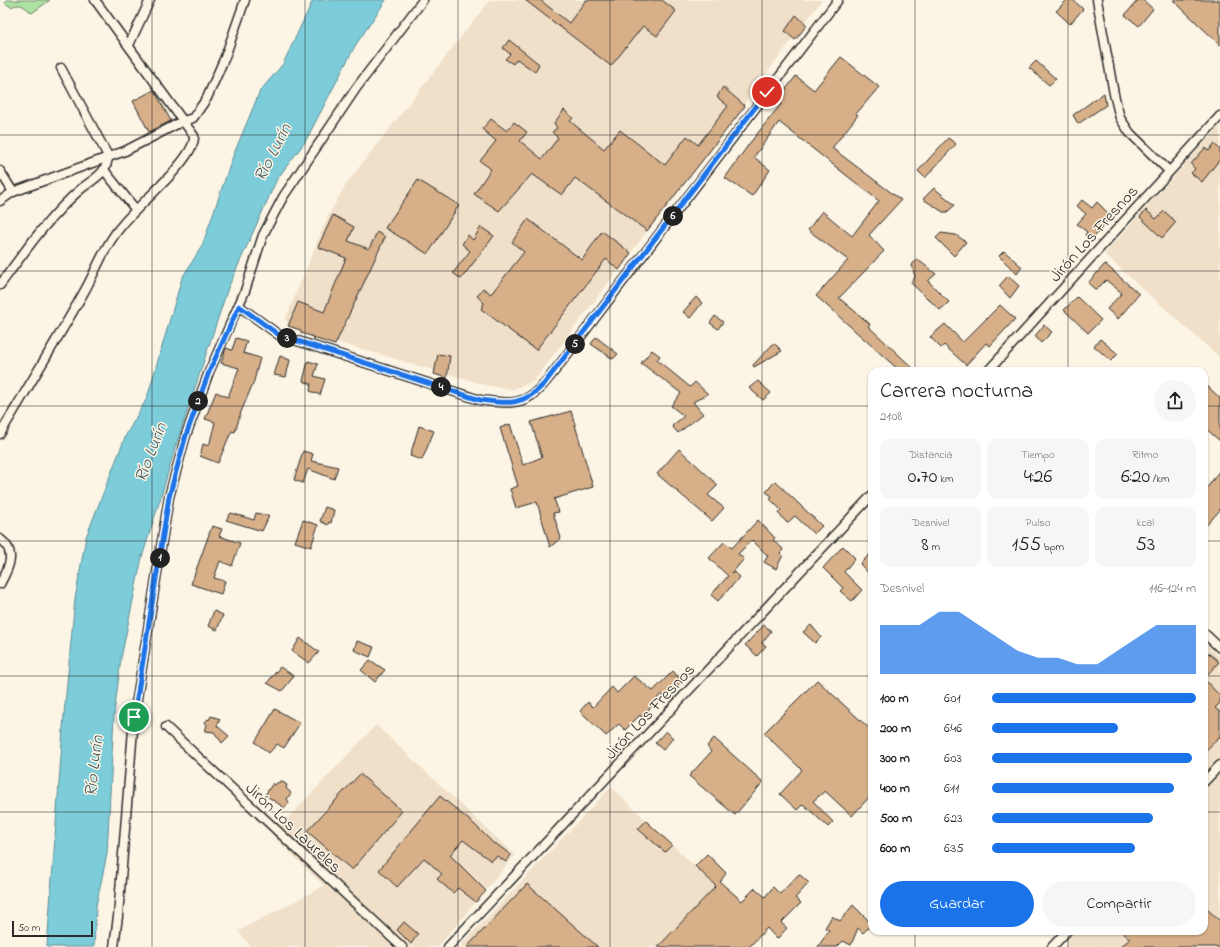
<!DOCTYPE html>
<html lang="es">
<meta charset="utf-8">
<style>
body{margin:0;font-family:"Indie Flower",sans-serif;background:#f6f6f6;color:#202124;height:100vh;display:flex;flex-direction:column;font-size:15px;white-space:nowrap}
*{box-sizing:border-box;margin:0}
p{font-size:13px;color:#757577}
.icon{flex:none;width:22px;height:22px;fill:none;stroke:currentColor;stroke-width:2;stroke-linecap:round;stroke-linejoin:round}
.map{position:relative;flex:1;overflow:hidden}
.side{position:absolute;left:868px;top:367px;width:340px;height:568px;display:flex;flex-direction:column;background:#fff;border-radius:12px;box-shadow:0 1px 3px #0004}
.side>*{flex:none}
.scale{position:absolute;left:12px;bottom:10px;width:81px;box-sizing:border-box;padding-left:4px;border:2px solid #2b2b2b;border-top:0;font-size:11px;line-height:14px;white-space:nowrap;color:#2b2b2b;-webkit-text-stroke:3px #fcf5e5;paint-order:stroke}
.pin{position:absolute;display:grid;place-items:center;width:34px;height:34px;color:#fff;margin:-17px;border:2px solid #fff;border-radius:50%;box-shadow:0 1px 4px #0007}
.km{position:absolute;width:20px;height:20px;margin:-10px;border-radius:50%;background:#222;color:#fff;font-size:11px;line-height:20px;text-align:center}
.round{display:grid;place-items:center;flex:none;width:42px;height:42px;border-radius:21px;background:#f6f6f6}
.head{display:flex;align-items:center;justify-content:space-between;height:68px;padding:0 12px}
h1{font-size:22px;font-weight:600;line-height:30px}
.stats{display:grid;grid-template-columns:repeat(3,1fr);gap:6px;height:68px;padding:4px 12px}
.stats div{display:grid;align-content:center;border-radius:10px;background:#f6f6f6;text-align:center}
.stats b{font-size:20px;font-weight:600}
.stats small{font-size:11px;font-weight:400}
.stats p{font-size:11px}
.chart{height:112px;padding:8px 12px}
.chart p{display:flex;justify-content:space-between}
.chart svg{width:100%;height:72px;margin-top:4px;fill:#1a73e8;opacity:.7}
.cta{display:flex;gap:8px;margin-top:auto;padding:8px 12px}
.cta a{flex:1;height:46px;border-radius:24px;background:#1a73e8;color:#fff;font-size:16px;font-weight:600;line-height:46px;text-align:center}
.cta a+a{background:#f6f6f6;color:#202124}
ul{padding:0 12px;list-style:none;font-size:13px}
li{display:grid;grid-template-columns:64px 48px 1fr;align-items:center;height:30px}
li i{height:10px;border-radius:5px;background:#1a73e8}
.map>svg:first-child{display:block}
.built{fill:#f1e0c9}
.green{fill:#aee1a2;stroke:#6c8666}
.water{fill:#7dccda;stroke:#5c8c94}
.building{fill:#d7b089;stroke:#2b2b2b}
.lines{fill:none;stroke-linecap:round;stroke-linejoin:round}
.street-casing{stroke:#2b2b2b;stroke-width:11}
.street{stroke:#fcf5e5;stroke-width:8}
.route-casing{stroke:#fff;stroke-width:8}
.route{stroke:#1a73e8;stroke-width:5}
.grid{fill:none;stroke:#2b2b2b;stroke-width:1;stroke-opacity:0.55}
.labels{text-anchor:middle;stroke-width:3;stroke-linejoin:round;paint-order:stroke}
.street-label{font-size:17px;fill:#2b2b2b;stroke:#fcf5e5}
.water-label{font-size:18px;font-style:italic;fill:#445b60;stroke:#fcf5e5}
</style>
<div class="map">
<svg width="1220" height="947" viewBox="0 0 1220 947">
<rect width="100%" height="100%" fill="#fcf5e5"/>
<filter id="ink" filterUnits="userSpaceOnUse"><feTurbulence type="fractalNoise" baseFrequency=".025" numOctaves="2"/><feDisplacementMap in="SourceGraphic" scale="8" xChannelSelector="R" yChannelSelector="G"/><feConvolveMatrix kernelMatrix="1 2 1 2 8 2 1 2 1" color-interpolation-filters="sRGB"/></filter>
<g filter="url(#ink)">
<g class="built">
<path d="M490,0H822L534,381L513,389L489,386L295,330L285,320L328,216L346,184Z"/>
<path d="M1220,125V358L1104,254Z"/>
<path d="M1204,642L1220,657V947H1064L1067,943L1064,931H1204Z"/>
<path d="M376,725L515,855L438,947H251L238,931L324,886L272,835Z"/>
<path d="M611,787L765,932L750,947H459Z"/>
</g>
<path class="green" d="M6,0H50L32,13C24,7 22,2 11,7L5,3Z"/>
<path class="water" d="M313,0H386L355,46L305,142L277,179L228,288L175,448L160,500L142,557L121,658L114,715L107,854L96,906L94,947H47L64,715L75,599L86,537L126,435L147,398L182,278L202,246L233,156L260,91L283,64Z"/>
<g class="building">
<path d="M525,0H540L569,23L586,0H662L676,11L657,36L643,26L611,66Z"/>
<path d="M1067,0H1073L1083,9L1070,24L1056,11Z"/>
<path d="M1138,0H1143L1153,9L1139,26L1125,15Z"/>
<path d="M1173,0H1220V45Z"/>
<path d="M796,15L807,25L795,40L785,31Z"/>
<path d="M509,40L539,64L535,72L517,59L513,64L505,59L510,54L503,48Z"/>
<path d="M841,57L879,87L856,114L858,115L832,148L901,200L869,235L884,251L839,298L870,324L868,326L916,371H900L816,296L848,260L808,230L822,211L852,236L879,201L779,122L754,157L770,170L752,196L725,178L749,144L781,104L777,101L796,76L814,90Z"/>
<path d="M1036,61L1056,79L1049,85L1029,68Z"/>
<path d="M723,87L745,106L647,231L575,178L562,195L532,174L499,211L474,194L491,169L480,161L496,141L482,129L491,119L507,131L514,122L527,132L520,141L542,159L558,138L552,132L557,128L554,123L564,110L573,118L570,121L604,149L620,130L665,165L687,136L698,145L728,106L717,97Z"/>
<path d="M154,90L171,121L149,132L133,101Z"/>
<path d="M1104,93L1106,105L1078,124L1073,115Z"/>
<path d="M948,138L956,144L925,178L918,171Z"/>
<path d="M1214,144L1220,149V159L1202,182L1191,173L1195,169L1191,164L1205,148L1209,151Z"/>
<path d="M418,180L459,205L428,254L385,228Z"/>
<path d="M934,188L955,205L947,212H943L923,199Z"/>
<path d="M1082,200L1092,208L1097,202L1111,216L1092,240L1085,235L1087,232L1077,224L1086,214L1077,206Z"/>
<path d="M1146,210L1156,219L1164,211L1176,222L1162,238L1140,217Z"/>
<path d="M333,215L354,227L348,241L369,249L377,232L385,237L335,345L313,338L314,337L301,333V330L288,326L298,302L324,312L346,258L318,247Z"/>
<path d="M528,219L582,260L602,231L631,253L619,270L606,259L536,350L481,309L484,303L477,296L483,288L491,294L524,252L512,242Z"/>
<path d="M481,227L494,236L461,279L453,273L470,251L462,244L468,235L473,240Z"/>
<path d="M941,233L956,235L966,242L954,256L936,238Z"/>
<path d="M1004,251L1022,267L1017,274L999,256Z"/>
<path d="M917,259L936,274L928,281L949,302L940,310L911,283L915,277L912,265Z"/>
<path d="M1105,264L1139,294L1118,319L1107,309L1122,293L1106,280L1096,290L1088,283Z"/>
<path d="M1008,276L1019,286L1010,298L999,286Z"/>
<path d="M696,297L702,303L690,318L683,312Z"/>
<path d="M1077,297L1101,320L1088,333L1064,310Z"/>
<path d="M1000,305L1015,319L990,346L986,343L966,365L944,345L941,348L930,337L945,324L963,342Z"/>
<path d="M715,316L723,322L718,329L710,323Z"/>
<path d="M1044,325L1052,332L1041,343L1035,336Z"/>
<path d="M596,337L618,354L613,359L591,344Z"/>
<path d="M236,338L247,341L243,353L260,358L254,381L241,412L235,432L232,431L228,439L218,463L200,456L203,444L209,446L215,422L205,419L216,392L228,397L239,368L221,363L226,348L232,350Z"/>
<path d="M1100,339L1118,354L1111,361L1094,346Z"/>
<path d="M774,343L782,351L754,367L753,365Z"/>
<path d="M652,350L660,356L657,360L690,387L695,382L708,394L693,402L703,414L678,433L672,426L684,416L671,406L681,393L641,363Z"/>
<path d="M438,354L450,356L447,378L434,374Z"/>
<path d="M280,356L290,360L286,377L274,375Z"/>
<path d="M308,361L318,364L314,376L325,379L320,395L310,391L311,384L303,381Z"/>
<path d="M758,381L771,393L763,400L749,388Z"/>
<path d="M1204,383L1220,398V441L1204,427Z"/>
<path d="M571,411L593,487L554,499L559,512L553,513L561,538L550,547L537,502L516,508L510,489L518,486L500,428L510,424L523,465L542,457L531,422Z"/>
<path d="M419,426L434,431L422,460L410,456Z"/>
<path d="M679,449L718,485L708,495L724,508L712,521L657,474Z"/>
<path d="M303,451L313,454L311,461L338,467L334,479L308,469L303,483L294,480Z"/>
<path d="M1220,470V510L1204,528V492Z"/>
<path d="M775,481L822,526L814,534L795,516L787,523L778,513L781,510L770,499L772,496L766,492Z"/>
<path d="M325,507L334,510L331,523L329,522L328,525L320,521Z"/>
<path d="M231,513L254,520L256,513L269,516L262,531L226,520Z"/>
<path d="M303,520L318,525L311,547L295,542Z"/>
<path d="M758,520L775,538L773,540L783,549L781,553L783,555L776,569L764,562L768,556L752,540L738,554L744,559L732,573L733,571L740,577L718,601L711,595L728,576L709,558L724,542L732,548Z"/>
<path d="M212,526L222,529L219,536L240,543L232,566L220,561L214,578L225,581L221,594L191,584Z"/>
<path d="M843,546L855,558L844,572L862,590L852,601L840,591L843,588L823,568Z"/>
<path d="M872,552V577L860,564Z"/>
<path d="M214,611L223,615L217,630L208,626Z"/>
<path d="M764,625L771,631L762,643L766,646L757,656L745,645Z"/>
<path d="M811,625L821,637L815,643L803,632Z"/>
<path d="M300,638L319,652L309,663L292,651Z"/>
<path d="M357,641L374,647L370,657L354,650Z"/>
<path d="M1209,653L1219,662L1204,678V658Z"/>
<path d="M370,660L385,670L375,682L361,670Z"/>
<path d="M280,667L294,676L282,691L267,683Z"/>
<path d="M673,671L682,681L665,698L661,694L642,718L640,715L625,730L619,724L606,736L580,711L588,702L593,707L612,687L617,693L634,676L653,691Z"/>
<path d="M1204,679L1220,696V703L1215,708L1220,712V737L1204,752Z"/>
<path d="M817,680L872,731V794L852,816L825,791L813,801L833,822L828,827L803,804L797,810L780,794L802,770L764,733Z"/>
<path d="M275,709L300,723L284,748L277,744L269,753L255,742Z"/>
<path d="M211,716L220,719L217,726L229,736L222,743L214,732L205,731L207,725L205,722L208,719L209,720Z"/>
<path d="M666,731L673,738L663,750L655,743Z"/>
<path d="M714,738L763,782L735,815L689,776L711,752L707,746Z"/>
<path d="M360,774L402,811L352,870L307,831Z"/>
<path d="M281,781L287,785L286,788L291,793L287,799L289,802L285,808L265,795L273,783L274,785Z"/>
<path d="M440,796L475,825L494,844L495,843L511,855L506,862L497,856L491,861L463,840L450,855L486,891L476,902L458,888L453,893L437,879L442,874L424,858L397,887L379,870Z"/>
<path d="M646,821L672,845L665,852L638,829Z"/>
<path d="M707,854L726,873L720,882L742,901L755,888L765,897L773,887L780,894L799,874L809,883L795,898L801,903L781,923L787,928L777,939L767,928L749,947H658L716,886L695,866Z"/>
<path d="M527,884L598,947H467Z"/>
<path d="M853,905L872,924L863,933L858,928L851,945L843,941L837,947H818L829,930L825,928L832,916L840,921Z"/>
<path d="M1204,906L1220,921V947H1120L1130,939L1121,931H1204Z"/>
<path d="M404,922L418,934L411,944L397,930Z"/>
</g>
<g class="lines">
<defs>
<g id="street">
<path d="M1097,0L1114,94L1120,118L1130,133L1169,171"/>
<path d="M129,45L150,0"/>
<path d="M104,170L136,210"/>
<path d="M0,171L13,192"/>
<path d="M0,201L13,192L125,151L183,121L193,118L207,98L225,57L245,0"/>
<path d="M0,285C25,251 50,215 82,188C94,179 108,172 108,156L61,68"/>
<path d="M239,306L279,335L480,400C522,406 530,403 556,369L838,0"/>
<path d="M988,371L1220,116"/>
<path d="M0,434C28,387 57,340 84,292C97,269 105,244 123,224C138,205 196,158 194,136L95,0"/>
<path d="M0,539C18,552 8,569 0,584"/>
<path d="M1204,633L1220,648"/>
<path d="M166,727L402,947"/>
<path d="M1204,782L1220,765"/>
<path d="M114,947L118,916L134,717L169,497L186,435L209,372L245,291L263,235L283,197L357,87L423,0"/>
<path d="M448,947L872,495"/>
<path d="M1052,947L1067,931"/>
</g>
</defs>
<use href="#street" class="street-casing"/>
<use href="#street" class="street"/>
</g>
</g>
<g class="lines" filter="url(#ink)">
<defs>
<path id="route" d="M134,717L169,497L186,435L209,372L239,306L279,335L480,400C508,404 523,406 544,384L767,92"/>
</defs>
<use href="#route" class="route-casing"/>
<use href="#route" class="route"/>
</g>
<path class="grid" d="M152,0V947M305,0V947M458,0V947M610,0V947M762,0V947M915,0V371M1068,0V371M0,135H1220M0,271H1220M0,406H872M1204,406H1220M0,541H872M1204,541H1220M0,676H872M1204,676H1220M0,812H872M1204,812H1220M915,931V947M1068,931V947"/>
<g class="labels">
<g class="street-label">
<text transform="translate(1093 233) rotate(-48)" y="6">Jirón Los Fresnos</text>
<text transform="translate(649 711) rotate(-47)" y="6">Jirón Los Fresnos</text>
<text transform="translate(294 827) rotate(43)" y="6">Jirón Los Laureles</text>
</g>
<g class="water-label">
<text transform="translate(272 152) rotate(-63)" y="6">Río Lurín</text>
<text transform="translate(150 452) rotate(-69)" y="6">Río Lurín</text>
<text transform="translate(93 766) rotate(-83)" y="6">Río Lurín</text>
</g>
</g>
</svg>
<div class="scale">50 m</div>
<div class="pin" style="left:134px;top:717px;background:#1e9e55"><svg class="icon" aria-label="arrive" viewBox="0 0 24 24"><path d="M6 21V4h12l-3 4 3 4H6"/></svg></div>
<div class="pin" style="left:767px;top:92px;background:#d93025"><svg class="icon" aria-label="check" viewBox="0 0 24 24"><path d="M5 12l5 5 9-10"/></svg></div>
<b class="km" style="left:160px;top:558px">1</b>
<b class="km" style="left:198px;top:401px">2</b>
<b class="km" style="left:287px;top:338px">3</b>
<b class="km" style="left:441px;top:387px">4</b>
<b class="km" style="left:575px;top:344px">5</b>
<b class="km" style="left:673px;top:216px">6</b>
<section class="side">
<div class="head"><div><h1>Carrera nocturna</h1><p>21:08</p></div><a class="round"><svg class="icon" aria-label="share" viewBox="0 0 24 24"><path d="M12 15V3M7 8l5-5 5 5M5 13v7h14v-7"/></svg></a></div>
<div class="stats">
<div><p>Distancia</p><b>0.70<small> km</small></b></div>
<div><p>Tiempo</p><b>4:26</b></div>
<div><p>Ritmo</p><b>6:20<small> /km</small></b></div>
</div>
<div class="stats">
<div><p>Desnivel</p><b>8<small> m</small></b></div>
<div><p>Pulso</p><b>155<small> bpm</small></b></div>
<div><p>kcal</p><b>53</b></div>
</div>
<div class="chart"><p><span>Desnivel</span>116–124 m</p>
<svg viewBox="0 0 160 44" preserveAspectRatio="none"><path d="M0 44V14L10 14L20 14L30 6L40 6L50 14L60 22L70 30L80 34L90 34L100 38L110 38L120 30L130 22L140 14L150 14L160 14V44z"/></svg>
</div>
<ul>
<li><b>100 m</b>6:01<i style="width:100%"></i></li>
<li><b>200 m</b>6:46<i style="width:62%"></i></li>
<li><b>300 m</b>6:03<i style="width:98%"></i></li>
<li><b>400 m</b>6:11<i style="width:89%"></i></li>
<li><b>500 m</b>6:23<i style="width:79%"></i></li>
<li><b>600 m</b>6:35<i style="width:70%"></i></li>
</ul>
<div class="cta"><a>Guardar</a><a>Compartir</a></div>
</section>
</div>
